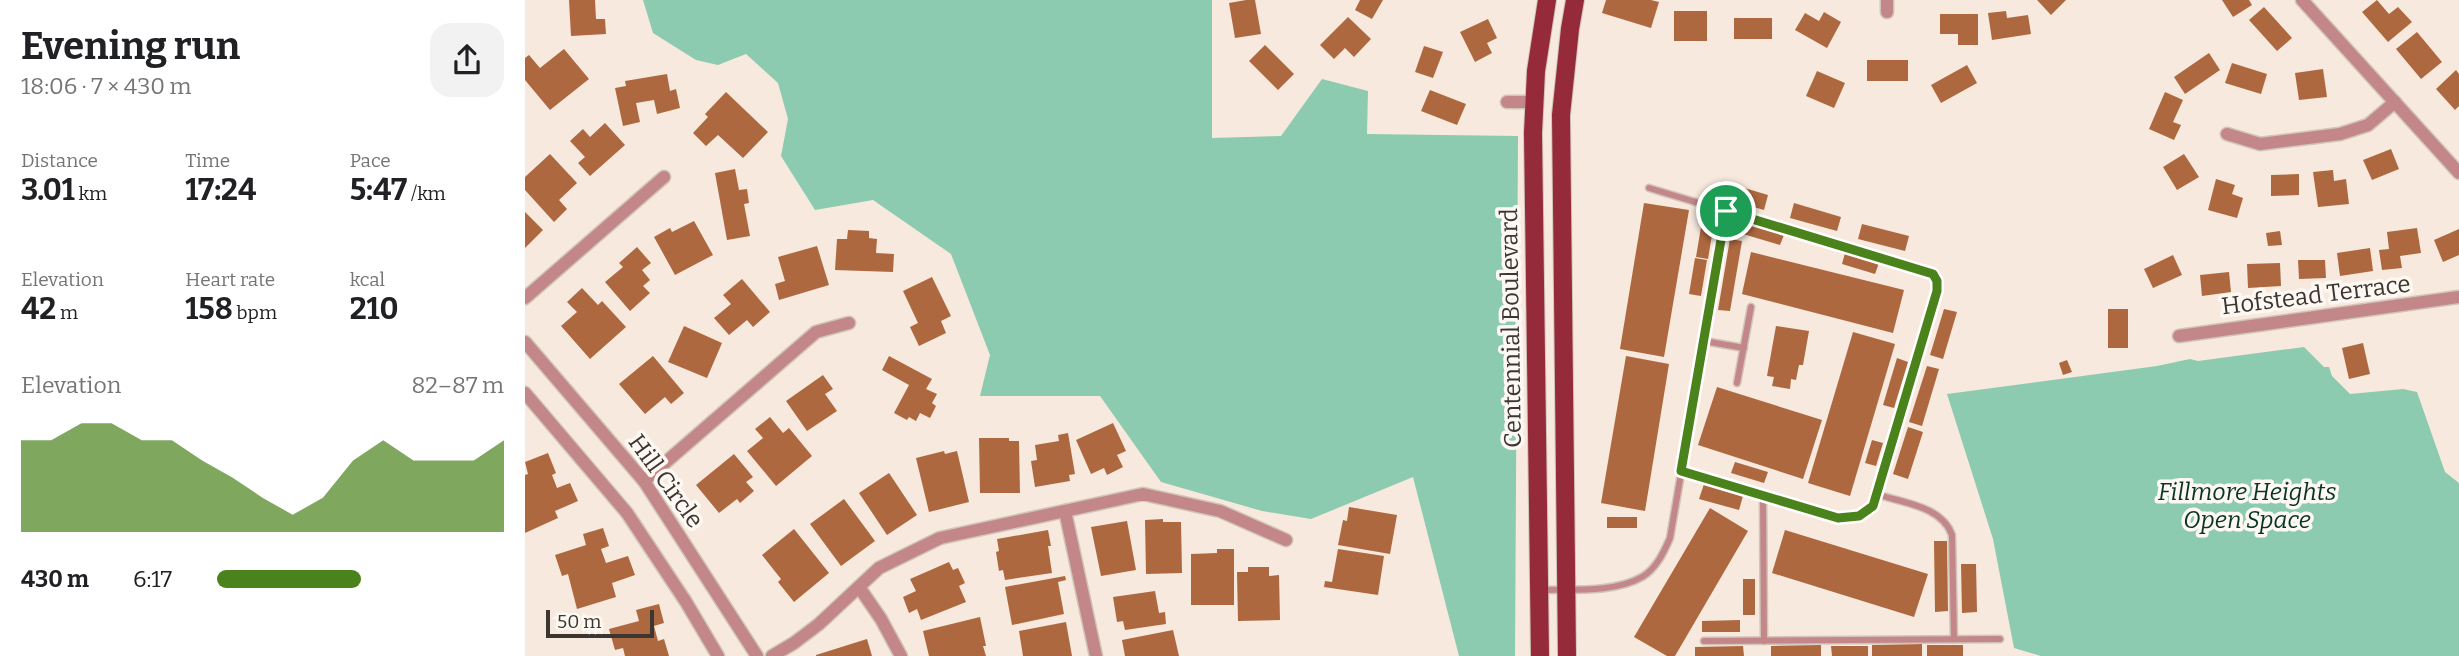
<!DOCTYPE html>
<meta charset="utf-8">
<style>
body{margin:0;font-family:Bitter,serif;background:#f2f2f2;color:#202124;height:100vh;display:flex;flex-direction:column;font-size:26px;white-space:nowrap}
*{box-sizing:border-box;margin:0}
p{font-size:23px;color:#757577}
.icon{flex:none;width:38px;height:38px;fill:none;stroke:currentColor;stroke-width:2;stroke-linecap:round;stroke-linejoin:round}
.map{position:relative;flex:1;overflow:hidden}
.details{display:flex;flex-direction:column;background:#fff;width:525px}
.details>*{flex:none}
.scale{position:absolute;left:21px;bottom:18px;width:108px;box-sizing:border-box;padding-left:7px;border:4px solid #3b3631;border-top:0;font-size:19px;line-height:24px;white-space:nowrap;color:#3b3631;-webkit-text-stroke:5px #fef8f3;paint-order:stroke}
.pin{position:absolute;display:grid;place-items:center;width:60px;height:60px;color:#fff;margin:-30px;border:4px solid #fff;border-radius:50%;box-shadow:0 2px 7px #0007}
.round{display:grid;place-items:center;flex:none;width:74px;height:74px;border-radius:21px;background:#f2f2f2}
.headline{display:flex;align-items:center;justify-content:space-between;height:119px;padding:0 21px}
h1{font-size:38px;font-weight:700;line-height:52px}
.stats{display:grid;grid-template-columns:repeat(3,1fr);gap:10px;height:119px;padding:7px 21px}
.stats div{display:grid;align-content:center}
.stats b{font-size:30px;font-weight:700}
.stats small{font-size:19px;font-weight:400}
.stats p{font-size:19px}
.chart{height:196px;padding:14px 21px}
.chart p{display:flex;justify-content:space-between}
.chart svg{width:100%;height:126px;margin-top:7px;fill:#4a821b;opacity:.7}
ul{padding:0 21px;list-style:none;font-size:23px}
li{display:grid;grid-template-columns:112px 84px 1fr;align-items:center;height:52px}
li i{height:18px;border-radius:9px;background:#4a821b}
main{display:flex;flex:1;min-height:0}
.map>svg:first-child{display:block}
.green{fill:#8ccbaf}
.building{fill:#ae683f}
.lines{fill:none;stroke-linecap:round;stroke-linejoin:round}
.service-casing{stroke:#d1c5bb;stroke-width:9}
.minor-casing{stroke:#d1c5bb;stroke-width:15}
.primary-casing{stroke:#d1c5bb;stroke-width:20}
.service{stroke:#c38789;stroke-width:6}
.minor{stroke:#c38789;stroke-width:12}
.primary{stroke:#952b3a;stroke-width:18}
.route-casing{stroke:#fff;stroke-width:14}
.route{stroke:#4a821b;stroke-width:9}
.labels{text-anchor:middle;stroke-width:7;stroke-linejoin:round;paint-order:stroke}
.street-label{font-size:24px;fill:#3b3631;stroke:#fef8f3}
.park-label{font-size:24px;font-style:italic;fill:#093425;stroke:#fef8f3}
</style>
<main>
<section class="details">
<div class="headline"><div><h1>Evening run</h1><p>18:06 · 7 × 430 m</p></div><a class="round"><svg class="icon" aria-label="share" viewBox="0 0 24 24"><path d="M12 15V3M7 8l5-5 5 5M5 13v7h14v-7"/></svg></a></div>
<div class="stats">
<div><p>Distance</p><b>3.01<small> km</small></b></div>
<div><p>Time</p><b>17:24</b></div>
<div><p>Pace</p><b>5:47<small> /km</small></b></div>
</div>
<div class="stats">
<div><p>Elevation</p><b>42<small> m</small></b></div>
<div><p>Heart rate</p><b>158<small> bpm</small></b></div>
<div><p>kcal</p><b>210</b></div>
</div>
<div class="chart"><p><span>Elevation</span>82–87 m</p>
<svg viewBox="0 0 160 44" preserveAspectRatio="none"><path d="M0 44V12L10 12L20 6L30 6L40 12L50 12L60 19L70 25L80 32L90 38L100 32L110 19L120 12L130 19L140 19L150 19L160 12V44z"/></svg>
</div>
<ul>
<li><b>430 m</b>6:17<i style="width:50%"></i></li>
</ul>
</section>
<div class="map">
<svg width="1934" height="656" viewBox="0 0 1934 656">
<rect width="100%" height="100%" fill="#f7e9dd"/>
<g class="green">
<path d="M118,0H687V138L756,136L797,79L843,91L842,134L993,136L990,656H934L888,477L786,519L737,511L636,482L575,396H455L465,355L426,254L348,200L290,210L256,156L263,119L253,83L221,54L193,65L171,60L128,33Z"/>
<path d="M1779,347L1799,367H1804L1807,376L1825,394L1878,389L1892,392L1920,472L1934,483V656H1516L1489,648L1468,539L1422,394L1632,366L1665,359L1673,361Z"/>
</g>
<g class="building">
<path d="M44,0H70L71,19H80L81,34L46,36Z"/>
<path d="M721,0H730L736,34L710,38L704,3Z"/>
<path d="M835,0H858L847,19L830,10Z"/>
<path d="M1081,0H1126L1134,2L1126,28L1077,13Z"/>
<path d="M1512,0H1541L1526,15Z"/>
<path d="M1697,0H1724L1727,5L1708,17Z"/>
<path d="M1852,0L1864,14L1873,7L1887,22L1863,42L1837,12Z"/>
<path d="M1739,7L1767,38L1752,51L1724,20Z"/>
<rect x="1149" y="11" width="33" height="30"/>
<path d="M1481,11L1482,18L1503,15L1506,34L1467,40L1463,13Z"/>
<path d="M1299,12L1316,22L1302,48L1270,30L1280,13L1294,21Z"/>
<path d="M1415,14H1453V45H1433V34H1415Z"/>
<path d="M823,17L846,39L829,57L820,48L809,59L795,45Z"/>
<rect x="1209" y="18" width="38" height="21"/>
<path d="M963,19L972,38L962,43L967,53L950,62L935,32Z"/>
<path d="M1892,32L1917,62L1896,79L1871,49Z"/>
<path d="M740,45L769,74L753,90L724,61Z"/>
<path d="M899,46L918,52L908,78L890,72Z"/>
<path d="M39,49L64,79L25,110L0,80V58L4,55L15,68Z"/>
<path d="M1684,53L1695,70L1660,94L1649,77Z"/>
<rect x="1342" y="60" width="41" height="21"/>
<path d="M1707,63L1742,74L1736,94L1700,83Z"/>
<path d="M1442,65L1452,83L1416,103L1406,85Z"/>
<path d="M1798,69L1802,97L1774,100L1770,73Z"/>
<path d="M1931,70L1934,74V106L1930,110L1911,89Z"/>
<path d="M1292,71L1320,83L1309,108L1281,96Z"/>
<path d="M142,74L145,91L151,89L155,108L132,114L129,100L111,103L115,122L98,126L90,88L101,86L100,81Z"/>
<path d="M905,90L941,104L932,125L896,111Z"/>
<path d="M201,92L243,132L218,158L193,135L181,146L168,133L183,117L180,114Z"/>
<path d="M1640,92L1658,100L1648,122L1656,125L1649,140L1624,129Z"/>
<path d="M80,123L100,145L65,176L53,163L60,157L45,141L58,129L65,137Z"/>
<path d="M1866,149L1874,169L1847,180L1838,160Z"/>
<path d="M25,154L52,183L34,200L42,209L29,222L0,190V177Z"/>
<path d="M1659,154L1674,177L1652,190L1638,167Z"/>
<path d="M210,169L214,190L222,189L224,203L219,204L225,236L202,240L190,173Z"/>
<path d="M1808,170L1809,181L1821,179L1824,204L1793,207L1788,172Z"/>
<path d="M1774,174V195L1746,196V175Z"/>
<path d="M1691,179L1710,185L1707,194L1718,198L1712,218L1683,210Z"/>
<path d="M1196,181L1243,195L1239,210L1191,196Z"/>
<path d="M1119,203L1164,210L1139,357L1095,349Z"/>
<path d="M1269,203L1316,217L1312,231L1265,218Z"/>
<path d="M0,212L18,230L0,248Z"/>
<path d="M169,221L188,255L150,275L129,237L145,228L147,232Z"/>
<path d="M1177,221L1189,223L1183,259L1171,257Z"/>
<path d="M1221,224L1259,235L1255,245L1218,234Z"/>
<path d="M1337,224L1384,236L1380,251L1333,239Z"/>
<path d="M1892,228L1896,253L1875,256L1877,268L1857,270L1854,250L1864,249L1862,232Z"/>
<path d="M1934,229V255L1918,262L1909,240Z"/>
<path d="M323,230L344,231V238L352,239L351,253L369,254L368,272L310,270L312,239H322Z"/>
<path d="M1755,231L1757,245L1743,246L1741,233Z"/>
<path d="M1205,239L1217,241L1205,311L1193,310Z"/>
<path d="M292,246L304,285L254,300L250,284L260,281L253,257Z"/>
<path d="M112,247L126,263L117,270L125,280L118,286L125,293L105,311L80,282L98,267L94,263Z"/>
<path d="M1845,248L1848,271L1815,276L1812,253Z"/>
<path d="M1226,252L1379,290L1368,333L1217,294Z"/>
<path d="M1320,253L1354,263L1350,274L1317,264Z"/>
<path d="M1648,255L1657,275L1628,288L1619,269Z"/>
<path d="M1170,258L1182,260L1176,296L1164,294Z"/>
<path d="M1773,260H1800L1801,278L1774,279Z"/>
<path d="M1755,263L1756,286L1723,288L1722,264Z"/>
<path d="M1704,272L1706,292L1677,296L1675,275Z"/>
<path d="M407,277L426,316L416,321L421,333L394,346L385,327L393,323L378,291Z"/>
<path d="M217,279L245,312L228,327L222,320L204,335L189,318L206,304L198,295Z"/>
<path d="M57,288L73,305L77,301L101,327L65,359L36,326L52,312L42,302Z"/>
<path d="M1419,309L1432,312L1418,359L1405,355Z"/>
<rect x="1583" y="309" width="20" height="39"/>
<path d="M159,326L197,343L182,378L143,362Z"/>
<path d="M1251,326L1284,331L1278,365H1274L1271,380L1266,379L1265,389L1247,386L1249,377L1242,376Z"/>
<path d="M1328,332L1370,344L1325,496L1283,483Z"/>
<path d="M1838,343L1845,374L1824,379L1817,348Z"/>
<path d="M128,356L159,393L146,404L140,397L120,414L94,384Z"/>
<path d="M364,356L407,379L401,389L412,394L407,403L411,406L405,418L395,413L391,421L384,417L382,420L369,413L384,385L357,370Z"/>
<path d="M1101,356L1144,364L1120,511L1076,503Z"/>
<path d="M1372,358L1383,362L1369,408L1358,405Z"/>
<path d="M1542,360L1547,372L1538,375L1534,363Z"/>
<path d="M1402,366L1414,369L1397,426L1384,422Z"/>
<path d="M298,375L308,389L300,394L312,411L282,431L261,401Z"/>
<path d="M1192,387L1297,420L1278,479L1173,445Z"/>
<path d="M245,417L258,433L264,428L287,456L251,486L222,451L238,438L230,429Z"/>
<path d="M588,423L601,451L592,455L598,467L582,475L579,468L566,474L551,440Z"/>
<path d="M1383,427L1398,432L1383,479L1368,474Z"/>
<path d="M543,433L550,474L544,475L545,481L510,487L506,461L512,460L510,445L534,441L533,435Z"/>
<path d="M454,438H484V441H494L495,493H455Z"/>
<path d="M1347,440L1358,443L1351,466L1340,463Z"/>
<path d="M419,451L420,454L432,451L444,502L404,512L391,458Z"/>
<path d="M23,453L31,473L27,475L32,488L45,483L53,501L30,511L33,518L0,533V475L3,474L0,462Z"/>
<path d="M209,454L228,477L221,482L229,491L215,503L212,499L194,513L171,485Z"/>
<path d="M1210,462L1243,472L1239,483L1206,473Z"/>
<path d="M364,473L392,515L362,535L334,493Z"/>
<path d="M1179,484L1218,496L1214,510L1174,499Z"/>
<path d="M319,499L350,541L316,566L285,524Z"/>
<path d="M824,507L872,515L865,554L813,545L818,520L822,521Z"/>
<path d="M1185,508L1223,531L1150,656H1142L1109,637Z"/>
<rect x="1082" y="517" width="30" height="11"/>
<path d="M638,519V522H656L657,573L621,574L620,520Z"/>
<path d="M602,521L611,570L576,576L566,527Z"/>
<path d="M78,528L84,546L76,549L81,563L103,556L110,575L87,583L91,597L52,609L43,574L37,576L30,555L61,545L58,534Z"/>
<path d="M269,529L304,573L269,602L253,582L256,579L237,555Z"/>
<path d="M523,530L526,546H523L527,573L480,580L478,570L474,571L471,552L474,551L472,539Z"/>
<path d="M1260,530L1403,574L1389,617L1247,573Z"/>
<path d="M1409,541H1422L1423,611L1410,612Z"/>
<path d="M692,549H709V605H666V554L692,553Z"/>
<path d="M813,549L859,556L853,595L799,587L800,581L807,582Z"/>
<path d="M424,562L428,570L433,568L440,583L434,586L441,602L396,620L392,609L384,613L378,597L391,591L385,579Z"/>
<path d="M1436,564H1451L1452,612L1437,613Z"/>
<path d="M723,567H744V576L754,575L755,620L713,621L712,572H723Z"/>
<path d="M540,576L541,580L533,582L539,614L487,625L480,587Z"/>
<rect x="1218" y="579" width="12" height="36"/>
<path d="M630,591L634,613L640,612L641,624L600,630L598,621L592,622L588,597Z"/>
<path d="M134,604L139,623L129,626L133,641L139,639L144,656H100L98,648L90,650L84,629L114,621L111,610Z"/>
<path d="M455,617L461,646H458L461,656H404L398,631Z"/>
<path d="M1215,620V632H1177V621Z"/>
<path d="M541,622L547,656H498L494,631Z"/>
<path d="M648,630L654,656H600L597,640Z"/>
<path d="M342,639L347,656H291V655Z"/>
<path d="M1397,644V656H1347V645Z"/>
<path d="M1296,645V656H1246V646Z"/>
<rect x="1402" y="645" width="36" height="11"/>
<path d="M1218,646L1219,656H1170V647Z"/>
<path d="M1306,646H1343V656H1307Z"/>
</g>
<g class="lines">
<defs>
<g id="service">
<path d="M1124,188L1408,274L1412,281V291L1351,494C1345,513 1333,519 1313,518L1156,471"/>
<path d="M1179,341L1219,348"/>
<path d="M1212,383L1226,307"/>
<path d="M1351,494C1378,503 1417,506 1427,535L1429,639"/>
<path d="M1238,496L1239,641"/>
<path d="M1015,590C1047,589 1089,593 1117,577C1131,569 1139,552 1145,538L1201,211"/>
<path d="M1179,641L1475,639"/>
</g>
<g id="minor">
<path d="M1777,0L1934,173"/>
<path d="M1362,12V0"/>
<path d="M982,102H1008"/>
<path d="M1702,134L1735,144L1815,134L1843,125L1870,102"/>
<path d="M0,298L139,177"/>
<path d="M1654,336L1934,297"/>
<path d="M0,342L119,481L232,656"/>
<path d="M0,393L102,513L161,602L193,656"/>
<path d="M119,481L291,332L324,323"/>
<path d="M540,511L571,656"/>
<path d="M334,587L356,619L376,656"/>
<path d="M247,656L269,643L294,624L354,568L415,538L618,494L695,511L761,540"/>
</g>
<g id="primary">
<path d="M1015,656L1008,133L1011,71L1022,0"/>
<path d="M1042,656L1036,115L1045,29L1050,0"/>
</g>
</defs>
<use href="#service" class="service-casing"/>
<use href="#minor" class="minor-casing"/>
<use href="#primary" class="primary-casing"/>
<use href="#service" class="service"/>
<use href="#minor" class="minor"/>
<use href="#primary" class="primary"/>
</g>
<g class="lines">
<defs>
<path id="route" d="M1201,211L1408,274L1412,281V291L1348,506L1334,516L1313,518L1156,471Z"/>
</defs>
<use href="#route" class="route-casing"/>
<use href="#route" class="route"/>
</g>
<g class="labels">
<g class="street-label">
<text transform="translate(1791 295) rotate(-7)" y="8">Hofstead Terrace</text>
<text transform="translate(986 328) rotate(-91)" y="8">Centennial Boulevard</text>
<text transform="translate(141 481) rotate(54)" y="8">Hill Circle</text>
</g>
<g class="park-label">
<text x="1722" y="500">Fillmore Heights<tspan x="1722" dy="28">Open Space</tspan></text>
</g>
</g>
</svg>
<div class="scale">50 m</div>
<div class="pin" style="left:1201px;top:211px;background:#1e9e55"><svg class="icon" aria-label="arrive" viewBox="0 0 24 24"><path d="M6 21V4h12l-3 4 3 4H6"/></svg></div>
</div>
</main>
